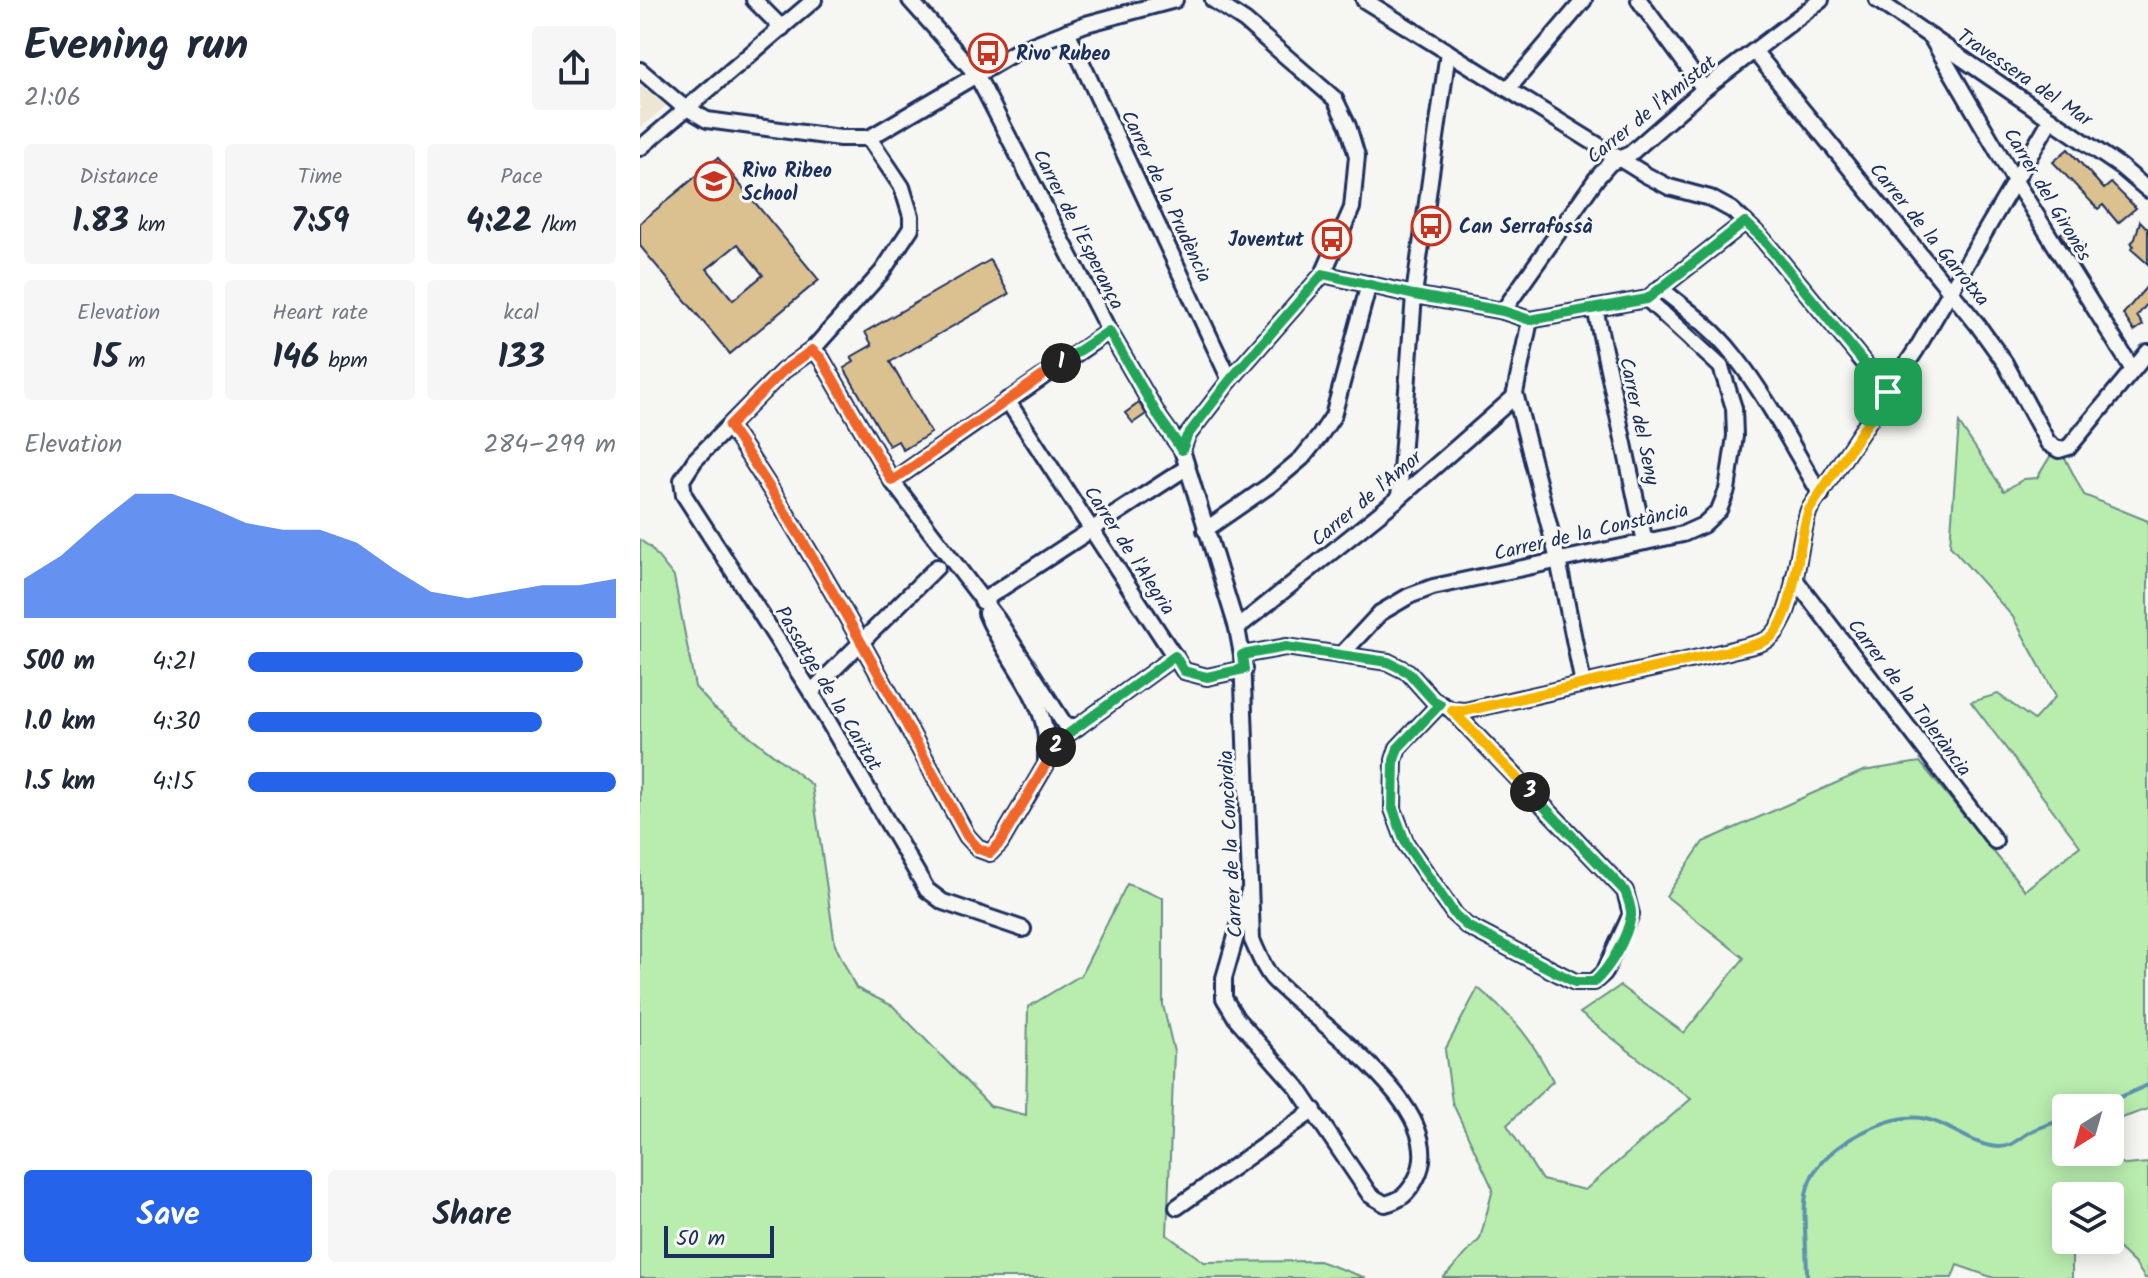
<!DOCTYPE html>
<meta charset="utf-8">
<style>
body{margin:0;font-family:Kalam,sans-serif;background:#f6f6f7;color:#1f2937;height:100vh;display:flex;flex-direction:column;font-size:30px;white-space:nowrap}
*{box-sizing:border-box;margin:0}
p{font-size:26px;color:#747a83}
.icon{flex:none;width:44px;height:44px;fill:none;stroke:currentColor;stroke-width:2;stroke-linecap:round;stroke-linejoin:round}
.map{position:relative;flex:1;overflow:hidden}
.drawer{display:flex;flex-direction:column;background:#fff;width:640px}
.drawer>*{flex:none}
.needle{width:52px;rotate:217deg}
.fabs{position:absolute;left:1412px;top:1094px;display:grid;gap:16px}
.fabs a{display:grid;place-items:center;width:72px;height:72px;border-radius:8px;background:#fff;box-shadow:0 4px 20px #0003;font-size:40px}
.scale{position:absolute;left:24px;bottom:20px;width:110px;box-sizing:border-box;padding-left:8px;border:4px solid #1b2f5e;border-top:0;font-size:22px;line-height:28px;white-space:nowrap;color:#1b2f5e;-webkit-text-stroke:6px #f6f6f2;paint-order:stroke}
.pin{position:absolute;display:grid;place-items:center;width:68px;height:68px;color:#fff;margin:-34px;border-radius:16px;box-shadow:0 4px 12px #0006}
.km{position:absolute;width:40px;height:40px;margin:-20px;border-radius:50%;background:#222;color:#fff;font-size:22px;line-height:40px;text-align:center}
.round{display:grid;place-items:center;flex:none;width:84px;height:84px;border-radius:8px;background:#f6f6f7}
.headline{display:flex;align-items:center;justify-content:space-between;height:136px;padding:0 24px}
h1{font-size:44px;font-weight:800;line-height:60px}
.figures{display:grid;grid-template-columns:repeat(3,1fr);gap:12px;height:136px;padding:8px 24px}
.figures div{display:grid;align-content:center;border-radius:8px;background:#f6f6f7;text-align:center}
.figures b{font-size:34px;font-weight:800}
.figures small{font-size:22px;font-weight:400}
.figures p{font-size:22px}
.chart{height:224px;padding:16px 24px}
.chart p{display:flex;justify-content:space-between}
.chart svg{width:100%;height:144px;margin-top:8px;fill:#2563eb;opacity:.7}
.action{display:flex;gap:16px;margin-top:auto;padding:16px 24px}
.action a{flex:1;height:92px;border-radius:8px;background:#2563eb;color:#fff;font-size:32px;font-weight:800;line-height:92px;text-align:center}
.action a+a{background:#f6f6f7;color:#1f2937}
ul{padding:0 24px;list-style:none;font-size:26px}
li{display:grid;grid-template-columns:128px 96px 1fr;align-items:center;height:60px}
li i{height:20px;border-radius:10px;background:#2563eb}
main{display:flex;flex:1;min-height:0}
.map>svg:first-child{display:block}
.built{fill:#eee6d5}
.green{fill:#b9edae;stroke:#6a8e86;stroke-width:2}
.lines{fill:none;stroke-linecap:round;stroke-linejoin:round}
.stream{stroke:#5b93ac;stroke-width:4}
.building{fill:#dbc090;stroke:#1b2f5e;stroke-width:2;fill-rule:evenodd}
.street-casing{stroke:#1b2f5e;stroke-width:20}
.street{stroke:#f6f6f2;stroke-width:14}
.split-1-casing{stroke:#fff;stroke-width:16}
.split-2-casing{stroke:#fff;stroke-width:16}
.split-3-casing{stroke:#fff;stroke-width:16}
.split-4-casing{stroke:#fff;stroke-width:16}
.split-1{stroke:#22a559;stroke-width:10}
.split-2{stroke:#f0652b;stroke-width:10}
.split-3{stroke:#22a559;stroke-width:10}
.split-4{stroke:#f5b400;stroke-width:10}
.labels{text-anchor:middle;stroke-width:6;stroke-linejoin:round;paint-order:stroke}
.poi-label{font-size:20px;font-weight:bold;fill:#1b2f5e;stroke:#f6f6f2;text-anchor:start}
.street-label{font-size:20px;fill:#1b2f5e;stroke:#f6f6f2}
</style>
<main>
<section class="drawer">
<div class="headline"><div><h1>Evening run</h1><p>21:06</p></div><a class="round"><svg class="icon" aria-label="share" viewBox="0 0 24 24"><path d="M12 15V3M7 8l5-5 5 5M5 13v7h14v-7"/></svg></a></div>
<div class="figures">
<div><p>Distance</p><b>1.83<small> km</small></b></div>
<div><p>Time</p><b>7:59</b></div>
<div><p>Pace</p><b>4:22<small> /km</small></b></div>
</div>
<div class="figures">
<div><p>Elevation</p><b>15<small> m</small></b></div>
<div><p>Heart rate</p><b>146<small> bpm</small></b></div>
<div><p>kcal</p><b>133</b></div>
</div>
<div class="chart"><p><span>Elevation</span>284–299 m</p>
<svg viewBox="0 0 160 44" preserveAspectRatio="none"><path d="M0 44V32L10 25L20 15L30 6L40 6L50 10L60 15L70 17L80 17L90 21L100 29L110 36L120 38L130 36L140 34L150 34L160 32V44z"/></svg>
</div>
<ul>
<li><b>500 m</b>4:21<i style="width:91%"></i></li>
<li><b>1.0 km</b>4:30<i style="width:80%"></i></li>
<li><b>1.5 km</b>4:15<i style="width:100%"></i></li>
</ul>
<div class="action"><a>Save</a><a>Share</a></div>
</section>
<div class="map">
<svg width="1508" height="1278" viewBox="0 0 1508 1278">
<rect width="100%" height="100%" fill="#f6f6f2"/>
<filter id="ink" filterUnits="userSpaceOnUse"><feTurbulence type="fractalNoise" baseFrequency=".0125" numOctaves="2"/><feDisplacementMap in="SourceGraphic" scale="16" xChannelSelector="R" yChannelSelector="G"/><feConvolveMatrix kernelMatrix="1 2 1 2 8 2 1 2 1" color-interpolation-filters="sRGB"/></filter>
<g filter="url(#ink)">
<path class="built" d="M0,84L26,106L0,128Z"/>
<g class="green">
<path d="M1319,423L1364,491L1384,479L1397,478L1411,455L1425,458L1444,495L1508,521V1109L1470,1122V1108H1426V1152H1458L1486,1165L1508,1163V1278H1505L1496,1265L1470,1240V1196H1426V1240H1432V1278H1354L1317,1265L1312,1278H803L840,1239L853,1189L812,1102L805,1050L838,988C875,1019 891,1037 913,1081L867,1125L902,1180L945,1190L1051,1099L940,1013L980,986L1044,1033L1104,958L1026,896L1063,842L1223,771L1280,762L1385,890L1440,846L1331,702L1358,694L1394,720L1416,696L1373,617L1310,546Z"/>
<path d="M0,540L10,547L34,577L55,687L74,708L172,785L195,945L216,988L253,1006L350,1106L386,1115L388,1007L441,975L487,884L523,898V1005L534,1052L527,1235L564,1262L679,1261L726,1278H0Z"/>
</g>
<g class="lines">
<g class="stream">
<path d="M1455,1108L1508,1085"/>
<path d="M1167,1278C1167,1207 1147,1172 1221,1133C1241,1123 1263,1114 1286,1119C1311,1125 1333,1146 1359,1147C1373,1147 1380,1137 1392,1131C1402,1126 1415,1123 1426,1118"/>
</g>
</g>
<g class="building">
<path d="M1428,149L1464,189L1471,183L1496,208L1478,223L1463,205L1458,209L1413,162Z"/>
<path d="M78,158L179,280L90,354L0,246V223ZM98,244L123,275L93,300L67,269Z"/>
<path d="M1500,221L1508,229V264L1491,249L1494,246L1491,243L1495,239Z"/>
<path d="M1430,227L1441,242L1431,250L1420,234Z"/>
<path d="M350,260L369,294L250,362L291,433L263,450L258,441L249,446L204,368L214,362L211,357L232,345L225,332Z"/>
<path d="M1508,285V303L1497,316L1503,325L1494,331L1483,314Z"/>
<path d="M499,403L506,414L493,423L485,413Z"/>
</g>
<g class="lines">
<defs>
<g id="street">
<path d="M114,0L142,28"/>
<path d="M270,0L336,74L469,331L520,419L542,450L597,628L602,655L612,940C618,953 623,967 632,978C671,1020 814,1109 776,1179C768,1194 761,1200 745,1204L730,1195L657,1087L596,1018L584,998V978L609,891"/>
<path d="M724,0L1006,175L1029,187L1070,198L1092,210L1121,237L1248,392"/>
<path d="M999,0L1064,89"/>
<path d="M1237,0L1481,167L1508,190"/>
<path d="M427,31L590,380"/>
<path d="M1291,37L1375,181L1493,370"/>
<path d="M1115,52L1337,324L1365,363L1408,443L1419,450L1429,447L1508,352"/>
<path d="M0,70L40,104L67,120L200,138H229L379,50L446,24L535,0"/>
<path d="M868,89L944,0"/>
<path d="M229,138L262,187L271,216V228L242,272L172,350L143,371L55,460L42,480L44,495L171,692L287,890L303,902L383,929"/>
<path d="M0,148L174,0"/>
<path d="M683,274L774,295L863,311L890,320L1007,299L1105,222"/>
<path d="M1020,288C1045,308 1073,328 1093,354C1127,396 1153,448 1181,495"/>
<path d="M955,308L1005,542"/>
<path d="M863,311L956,179L970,163L990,154L1064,89L1181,0"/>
<path d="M890,320L875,393L918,560L943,684"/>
<path d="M172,350L181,358L252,481L357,619L425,725L438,727"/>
<path d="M367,400L544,671L567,677L604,669"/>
<path d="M89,426C179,557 251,697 327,836L339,849L350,853L360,843L421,739L535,656"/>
<path d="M542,450L547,436L590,380L683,274L712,208L717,156L708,126L695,99L605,21L573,0"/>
<path d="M252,481L469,331"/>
<path d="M759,498L774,295L808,52"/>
<path d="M565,530L630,485L662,458L679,437L693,416L729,284"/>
<path d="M1154,578L1355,841"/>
<path d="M342,601L546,468"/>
<path d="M346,613C361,651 399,692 405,730C407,740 406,752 406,762"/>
<path d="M597,628L759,498L873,398L875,393"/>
<path d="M602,655L646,647L748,662L768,672L793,700L812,710L985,891L991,914L964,973L954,982H935L827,926L815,915L766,844L753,809L754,760L758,748L800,704"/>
<path d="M701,655L740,613L769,596L793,587L1043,534L1063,525L1079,510L1087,490L1095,436L1094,408L1081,367L1007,299"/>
<path d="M171,692L297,567"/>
<path d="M812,710L825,711L1089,651C1101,647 1122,645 1131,637C1156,615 1157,543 1169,510L1276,350L1411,119"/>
<path d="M537,1207L674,1110"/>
</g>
</defs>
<use href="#street" class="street-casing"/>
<use href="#street" class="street"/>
</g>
</g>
<g class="lines" filter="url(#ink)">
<defs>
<path id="split-1" d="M421,363L469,331L520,419L542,450L547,436L590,380L683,274L774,295L863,311L890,320L1007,299L1105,222L1121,237L1248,392"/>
<path id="split-2" d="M416,747L360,843L350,853L339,849L327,836C251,697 179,557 89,426L143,371L172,350L181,358L252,481L421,363"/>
<path id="split-3" d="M416,747L421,739L535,656L544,671L567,677L604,669L602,655L646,647L748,662L768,672L793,700L800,704L758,748L754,760L753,809L766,844L815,915L827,926L935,982H954C970,968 987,938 991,916C992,908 988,899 985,891L890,792"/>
<path id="split-4" d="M890,792L812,710L825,711L1089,651C1101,647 1122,645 1131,637C1156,615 1157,543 1169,510L1248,392"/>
</defs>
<use href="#split-1" class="split-1-casing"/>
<use href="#split-2" class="split-2-casing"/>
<use href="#split-3" class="split-3-casing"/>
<use href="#split-4" class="split-4-casing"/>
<use href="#split-1" class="split-1"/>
<use href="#split-2" class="split-2"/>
<use href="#split-3" class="split-3"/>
<use href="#split-4" class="split-4"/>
</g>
<defs>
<symbol id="bus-ring" viewBox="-11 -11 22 22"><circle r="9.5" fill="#f6f6f2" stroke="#c8321e" stroke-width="1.5"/><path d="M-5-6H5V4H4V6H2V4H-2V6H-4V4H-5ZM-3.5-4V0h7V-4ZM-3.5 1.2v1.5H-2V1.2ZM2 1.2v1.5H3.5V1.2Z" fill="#c8321e"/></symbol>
<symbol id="university-ring" viewBox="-11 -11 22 22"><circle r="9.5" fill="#f6f6f2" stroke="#c8321e" stroke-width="1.5"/><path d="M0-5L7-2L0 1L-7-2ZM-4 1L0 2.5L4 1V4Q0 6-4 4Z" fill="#c8321e"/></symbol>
</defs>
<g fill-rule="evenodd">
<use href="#bus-ring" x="326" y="31" width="44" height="44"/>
<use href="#university-ring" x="52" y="159" width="44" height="44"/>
<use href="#bus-ring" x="769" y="204" width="44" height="44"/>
<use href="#bus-ring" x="670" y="217" width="44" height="44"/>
</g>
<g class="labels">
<g class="poi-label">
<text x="376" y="60">Rivo Rubeo</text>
<text x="102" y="177">Rivo Ribeo<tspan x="102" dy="23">School</tspan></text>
<text x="819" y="233">Can Serrafossà</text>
<text x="664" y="246" text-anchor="end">Joventut</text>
</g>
<g class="street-label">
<text transform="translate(1385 77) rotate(34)" y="7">Travessera del Mar</text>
<text transform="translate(1011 109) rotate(-39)" y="7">Carrer de l'Amistat</text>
<text transform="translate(1408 194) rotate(59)" y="7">Carrer del Gironès</text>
<text transform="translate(527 196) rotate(65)" y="7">Carrer de la Prudència</text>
<text transform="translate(439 229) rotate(63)" y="7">Carrer de l'Esperança</text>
<text transform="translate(1290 234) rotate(51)" y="7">Carrer de la Garrotxa</text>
<text transform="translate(1000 421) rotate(78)" y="7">Carrer del Seny</text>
<text transform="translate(726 498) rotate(-40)" y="7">Carrer de l'Amor</text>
<text transform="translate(951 531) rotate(-13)" y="7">Carrer de la Constància</text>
<text transform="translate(490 550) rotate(57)" y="7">Carrer de l'Alegria</text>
<text transform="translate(189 688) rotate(59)" y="7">Passatge de la Caritat</text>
<text transform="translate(1270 697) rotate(53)" y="7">Carrer de la Tolerància</text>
<text transform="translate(590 844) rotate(-93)" y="7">Carrer de la Concòrdia</text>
</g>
</g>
</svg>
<div class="fabs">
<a><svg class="needle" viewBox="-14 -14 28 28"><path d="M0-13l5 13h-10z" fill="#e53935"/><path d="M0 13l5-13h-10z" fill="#747a83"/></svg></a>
<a><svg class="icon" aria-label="layers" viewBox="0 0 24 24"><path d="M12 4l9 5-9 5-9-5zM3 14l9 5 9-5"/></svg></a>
</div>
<div class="scale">50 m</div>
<div class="pin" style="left:1248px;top:392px;background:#1e9e55"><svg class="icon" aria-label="arrive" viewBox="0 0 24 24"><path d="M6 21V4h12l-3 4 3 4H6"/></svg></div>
<b class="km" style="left:421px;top:363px">1</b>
<b class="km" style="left:416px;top:747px">2</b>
<b class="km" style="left:890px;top:792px">3</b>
</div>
</main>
